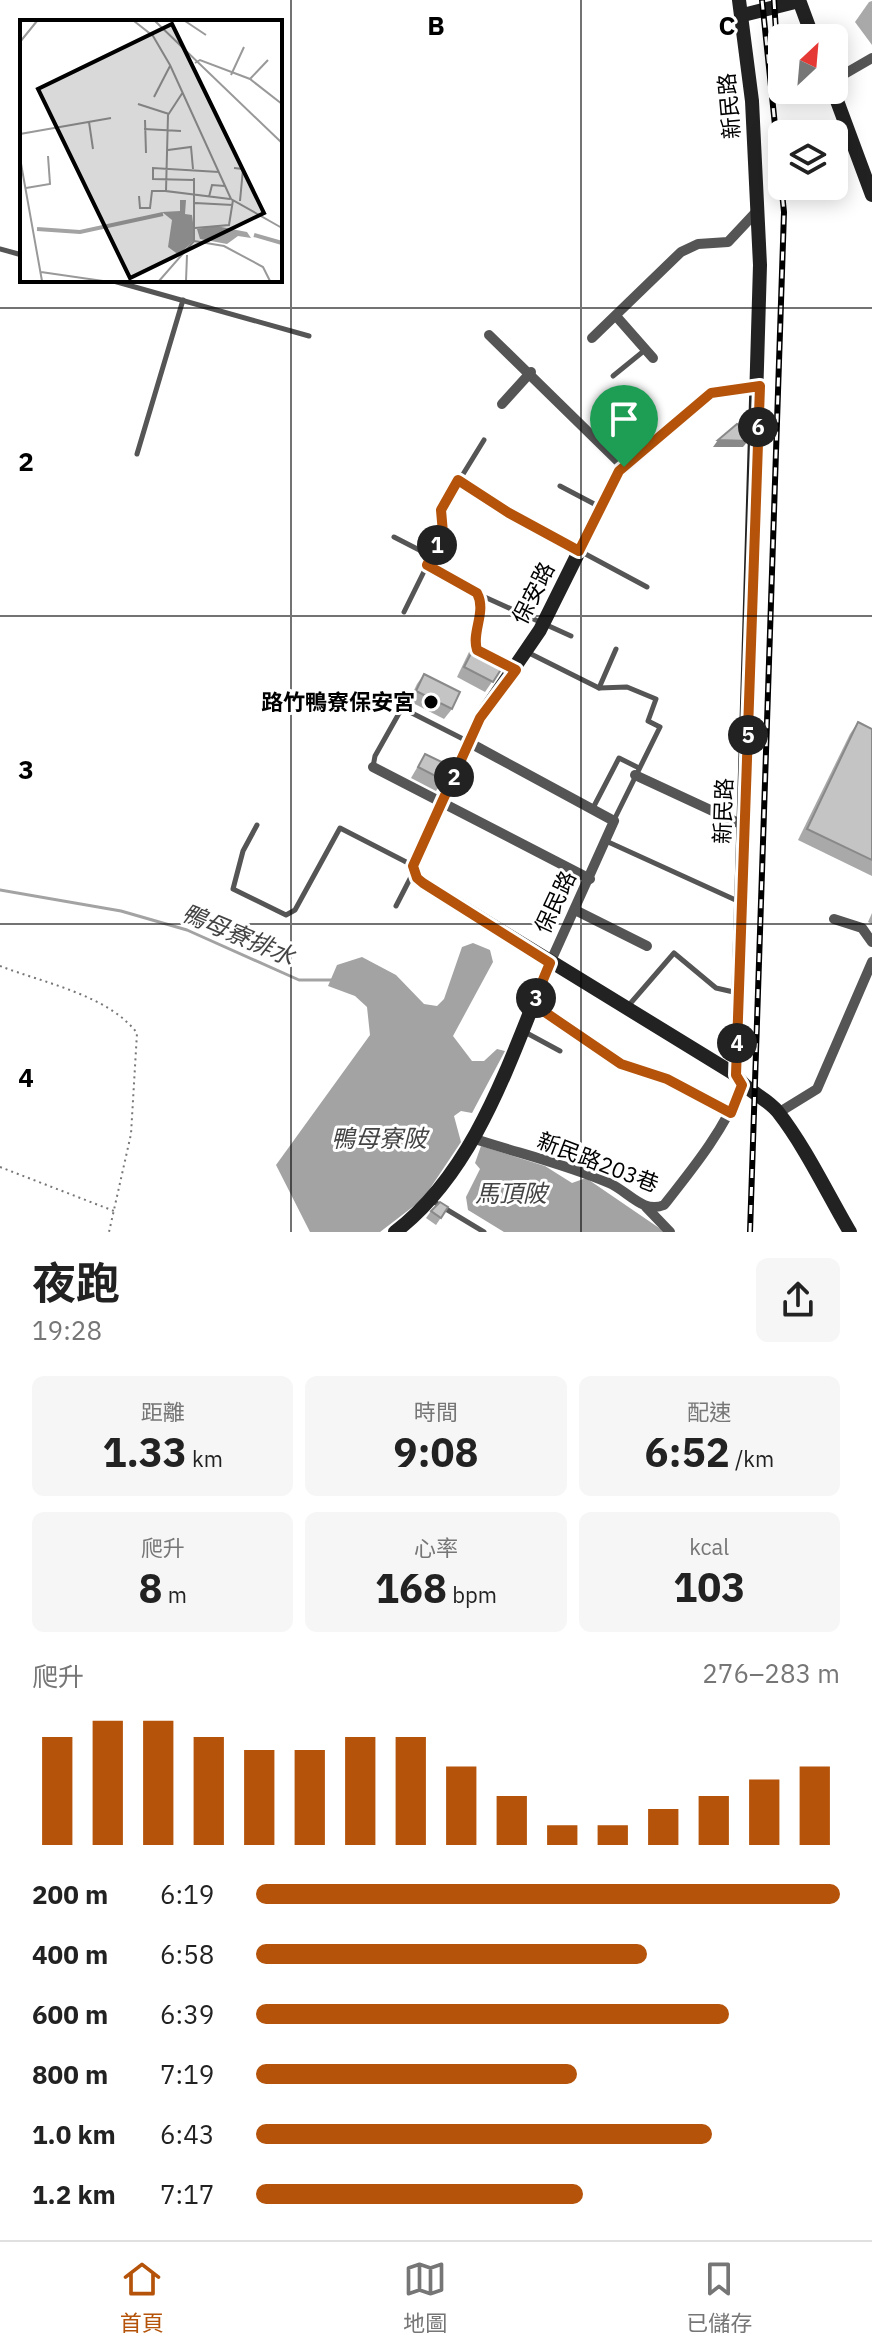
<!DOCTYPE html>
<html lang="zh-TW">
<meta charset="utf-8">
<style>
body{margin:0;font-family:"IBM Plex Sans","Noto Sans TC",sans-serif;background:#f6f6f6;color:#222;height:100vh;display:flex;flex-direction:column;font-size:30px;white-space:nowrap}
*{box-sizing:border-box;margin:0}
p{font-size:26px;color:#767676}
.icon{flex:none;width:44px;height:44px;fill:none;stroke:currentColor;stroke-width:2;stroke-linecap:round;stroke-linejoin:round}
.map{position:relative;height:1232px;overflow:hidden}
.details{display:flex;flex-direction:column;background:#fff;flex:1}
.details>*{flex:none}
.needle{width:52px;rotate:26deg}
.buttons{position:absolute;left:768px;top:24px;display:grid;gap:16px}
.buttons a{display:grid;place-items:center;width:80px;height:80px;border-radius:12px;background:#fff;box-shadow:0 4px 20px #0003;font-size:40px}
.pin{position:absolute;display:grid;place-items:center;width:68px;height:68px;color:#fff;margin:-82px -34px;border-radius:50% 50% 50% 0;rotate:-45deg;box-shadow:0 0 8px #0007}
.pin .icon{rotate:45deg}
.km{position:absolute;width:40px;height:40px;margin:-20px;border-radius:50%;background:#222;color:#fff;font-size:22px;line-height:40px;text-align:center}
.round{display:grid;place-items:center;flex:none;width:84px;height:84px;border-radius:12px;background:#f6f6f6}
.overview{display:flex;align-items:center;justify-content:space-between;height:136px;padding:0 32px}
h1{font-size:44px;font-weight:700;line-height:60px}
.stats{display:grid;grid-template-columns:repeat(3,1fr);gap:12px;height:136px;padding:8px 32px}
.stats div{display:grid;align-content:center;border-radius:12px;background:#f6f6f6;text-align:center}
.stats b{font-size:40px;font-weight:700}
.stats small{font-size:22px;font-weight:400}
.stats p{font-size:22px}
.chart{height:224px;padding:16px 32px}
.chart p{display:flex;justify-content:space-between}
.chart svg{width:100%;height:144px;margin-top:8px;stroke:#b45309;stroke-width:6}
ul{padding:0 32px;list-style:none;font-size:26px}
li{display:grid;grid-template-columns:128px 96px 1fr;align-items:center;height:60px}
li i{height:20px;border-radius:10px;background:#b45309}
.menu{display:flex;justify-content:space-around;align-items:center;height:112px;border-top:2px solid #e0e0e0;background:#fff;font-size:22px;color:#767676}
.menu a{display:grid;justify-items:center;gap:4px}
.menu .current{color:#b45309}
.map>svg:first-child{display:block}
.water{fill:#a3a3a3}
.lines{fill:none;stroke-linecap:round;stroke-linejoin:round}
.stream{stroke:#a3a3a3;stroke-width:3}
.path{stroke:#777;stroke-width:2;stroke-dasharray:2 4;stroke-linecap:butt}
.lane{stroke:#555;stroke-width:5}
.street{stroke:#555;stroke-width:10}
.secondary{stroke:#222;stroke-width:14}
.rail-casing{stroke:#000;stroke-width:6}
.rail{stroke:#fff;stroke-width:3;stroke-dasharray:9;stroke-linecap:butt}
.wall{fill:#a9a9a9}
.shaded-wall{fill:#898989}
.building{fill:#c4c4c4;stroke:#898989;stroke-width:2}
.route-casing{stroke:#fff;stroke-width:16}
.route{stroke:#b45309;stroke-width:10}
.grid{fill:none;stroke:#000;stroke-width:2;stroke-opacity:0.55}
.poi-dot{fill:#000;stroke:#fff;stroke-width:3}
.labels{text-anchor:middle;stroke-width:6;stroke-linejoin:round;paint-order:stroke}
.street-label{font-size:22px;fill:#000;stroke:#fff}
.poi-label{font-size:22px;font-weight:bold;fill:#000;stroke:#fff;text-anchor:end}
.water-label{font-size:24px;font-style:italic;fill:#444;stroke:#fff}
.inset-river{fill:none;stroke:#a3a3a3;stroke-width:4}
.inset-road{fill:none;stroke:#999;stroke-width:2}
.view{fill:#000;fill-opacity:0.15;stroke:#000;stroke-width:4}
.inset-edge{fill:none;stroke:#000;stroke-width:4}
.grid-label{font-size:26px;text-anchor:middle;font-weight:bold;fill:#000;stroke:#fff;stroke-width:6;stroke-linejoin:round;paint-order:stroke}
</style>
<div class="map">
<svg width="872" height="1232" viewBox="0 0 872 1232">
<rect width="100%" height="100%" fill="#fff"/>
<g class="water">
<path d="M473,943L490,950L493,962L453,1036L472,1061H484L497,1049L505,1051L472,1113L461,1111L454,1116L461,1142L423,1199L380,1232H310L276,1165L370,1035L367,1007L355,996L328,986L337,965L362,957L396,975L424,1004L437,1006L444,999L462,947Z"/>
<path d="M481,1146L545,1166L572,1183L586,1178L665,1232H504L468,1210L466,1197L480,1169L475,1163Z"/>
</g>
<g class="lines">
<path class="stream" d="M0,890L121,911L187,930L299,980H333"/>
<g class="path">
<path d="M0,966C44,983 108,995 137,1033L131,1134L109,1232"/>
<path d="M0,1167L114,1211"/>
</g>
<g class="lane">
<path d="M0,249L22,255"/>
<path d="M110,280L309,336"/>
<path d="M613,376L645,350"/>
<path d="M137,454L183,300"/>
<path d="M458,480L509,513L647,587"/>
<path d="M560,486L600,507"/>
<path d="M394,537L431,556"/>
<path d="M427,565L470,587L481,598L475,648"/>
<path d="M478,594L571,636"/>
<path d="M404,612L443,533L441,510L484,440"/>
<path d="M529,653L599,688L627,687L656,699L648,721L660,727L614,820"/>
<path d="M599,688L616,649"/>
<path d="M373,767L375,756L402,708L469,742"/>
<path d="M593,808L619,758L639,768"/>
<path d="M257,825L243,851L233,889L286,915L295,910L340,828L412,865"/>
<path d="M606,841L740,902"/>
<path d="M396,906L413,873"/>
<path d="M629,1005L674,953L716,988L738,993"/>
<path d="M536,1007L621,1064L667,1079L730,1113"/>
<path d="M523,1031L560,1051"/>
<path d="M431,1200L484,1232"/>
</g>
<g class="street">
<path d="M834,80L872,58"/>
<path d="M616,316L653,358"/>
<path d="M489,335L624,467"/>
<path d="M592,338L681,252L698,244L728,242L758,210"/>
<path d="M502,404L531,372"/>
<path d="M470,743L614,821L550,963"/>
<path d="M373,767L590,879"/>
<path d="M635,775L745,826"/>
<path d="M575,910L647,946"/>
<path d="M834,919L862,928L872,942"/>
<path d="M778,1113L817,1089L872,962"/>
<path d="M472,1138C517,1153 566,1164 609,1183C628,1191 643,1214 664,1205C694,1167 724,1130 742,1085"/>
<path d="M646,1207L670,1232"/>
</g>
<g class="secondary">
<path d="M739,0L752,101L760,265L736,1075C745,1091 766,1097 778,1112C806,1148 827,1193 850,1232"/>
<path d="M799,0L813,38"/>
<path d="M743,15L799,1"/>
<path d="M833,90L872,195"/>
<path d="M736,1075L423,883L417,878L413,866L480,718L540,630L619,471L711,393L760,386"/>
<path d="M395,1232C478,1169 511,1055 550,963"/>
</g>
<defs>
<g id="rail">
<path d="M774,0L776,32"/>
<path d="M750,1232L784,212L762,0"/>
</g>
</defs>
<use href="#rail" class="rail-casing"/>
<use href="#rail" class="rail"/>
</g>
<g class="wall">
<path d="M872,1V45L855,22L869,2Z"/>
<path d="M477,642L507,660L485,692L457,677L469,652Z"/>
<path d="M424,674L452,709L444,719L409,701L417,684Z"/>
<path d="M858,722L872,729V876L798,840L850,734Z"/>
<path d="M425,754L443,780L436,791L411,778Z"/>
<path d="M872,913V924L868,922Z"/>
<path d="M448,1207L436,1225L426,1218L431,1211Z"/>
</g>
<path class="shaded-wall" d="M718,440L748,441L743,447H713Z"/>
<g class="building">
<path d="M737,424L747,429L748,441L718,440Z"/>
<path d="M477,642L507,660L493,682L464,667Z"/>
<path d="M424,674L460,692L452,709L416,691Z"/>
<path d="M858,722L872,729V860L807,829Z"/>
<path d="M425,754L450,766L443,780L418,767Z"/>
<path d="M440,1202L448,1207L441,1218L431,1211Z"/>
</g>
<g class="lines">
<defs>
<path id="route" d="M760,386L736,1075L742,1085L731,1113L667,1079L621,1064L533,1004L550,963L423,883L417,878L413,866L480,718L516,670L477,650C471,632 487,612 477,593L427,565L443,533L441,510L458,480L509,513L579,551L619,471L711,393Z"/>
</defs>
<use href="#route" class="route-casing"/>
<use href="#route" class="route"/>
</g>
<path class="grid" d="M291,0V1232M581,0V1232M0,308H872M0,616H872M0,924H872"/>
<circle class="poi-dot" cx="431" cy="702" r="8"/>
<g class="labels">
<g class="street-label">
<text transform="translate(729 106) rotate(-95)" y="8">新民路</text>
<text transform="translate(533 593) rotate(-63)" y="8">保安路</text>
<text transform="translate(723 811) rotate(-88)" y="8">新民路</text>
<text transform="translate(555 902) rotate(-65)" y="8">保民路</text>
<text transform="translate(598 1162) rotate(21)" y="8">新民路203巷</text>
</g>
<g class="poi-label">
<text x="415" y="710">路竹鴨寮保安宮</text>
</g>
<g class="water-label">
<text transform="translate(238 935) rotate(23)" y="8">鴨母寮排水</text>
<text x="379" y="1147">鴨母寮陂</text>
<text x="511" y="1202">馬頂陂</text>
</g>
</g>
<g transform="translate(20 20)">
<rect width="262" height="262" fill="#fff"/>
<path d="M160,180H166L165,194L172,195L174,210L173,221L159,235L148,227L152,200L142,192L160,191ZM196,206L227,212L231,218L218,216L207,224L180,219L177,209Z" fill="#a3a3a3"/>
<path class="inset-river" d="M17,209L60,212L143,194M234,215L262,223"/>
<path class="inset-road" d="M114,1L133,16L150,45L211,179L262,208M135,1L262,123M165,1L186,15M0,22L17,1M175,43L180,40L230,59L262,84M211,55L224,27M230,59L248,40M163,72L148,95L146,171L210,179M134,77L150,46M118,84L149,94M125,100L126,133M69,102L73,129M124,109L161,111M0,114L91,98M148,130L171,127L173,149M0,138L22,261M214,148L223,149L220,181M174,160L133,159V148L199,152M6,168L30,164L28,136M119,176L120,188H130L132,171H146M189,177L192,165L205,166M175,183L213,185M175,208L209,205L213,180M174,221L204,226L243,247L250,261M21,252L83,261M139,261L174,221V158M166,261L167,235"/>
<path class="view" d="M152,4L244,193L110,258L18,69Z"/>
<rect width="262" height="262" class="inset-edge"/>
</g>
<g class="grid-label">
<text x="436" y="35">B</text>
<text x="727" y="35">C</text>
<text x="26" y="471">2</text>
<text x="26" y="779">3</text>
<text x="26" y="1087">4</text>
</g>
</svg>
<div class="buttons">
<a><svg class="needle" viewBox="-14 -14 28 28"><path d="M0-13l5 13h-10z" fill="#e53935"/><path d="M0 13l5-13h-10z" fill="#767676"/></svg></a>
<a><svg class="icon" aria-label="layers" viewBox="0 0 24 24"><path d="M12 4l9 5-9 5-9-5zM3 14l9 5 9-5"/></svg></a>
</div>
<div class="pin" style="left:624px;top:467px;background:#1e9e55"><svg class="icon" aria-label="arrive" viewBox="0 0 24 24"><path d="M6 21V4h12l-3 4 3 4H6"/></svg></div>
<b class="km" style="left:437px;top:545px">1</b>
<b class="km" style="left:454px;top:777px">2</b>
<b class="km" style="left:536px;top:998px">3</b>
<b class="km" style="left:737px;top:1043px">4</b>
<b class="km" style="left:748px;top:735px">5</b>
<b class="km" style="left:758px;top:427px">6</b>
</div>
<section class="details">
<div class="overview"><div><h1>夜跑</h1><p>19:28</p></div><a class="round"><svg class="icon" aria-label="share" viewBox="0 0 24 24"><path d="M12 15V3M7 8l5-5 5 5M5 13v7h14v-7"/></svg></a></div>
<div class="stats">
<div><p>距離</p><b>1.33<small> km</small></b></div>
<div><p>時間</p><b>9:08</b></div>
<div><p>配速</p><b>6:52<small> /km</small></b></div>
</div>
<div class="stats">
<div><p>爬升</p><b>8<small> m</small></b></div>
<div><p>心率</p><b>168<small> bpm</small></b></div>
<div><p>kcal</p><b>103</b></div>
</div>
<div class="chart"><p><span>爬升</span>276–283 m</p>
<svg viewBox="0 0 160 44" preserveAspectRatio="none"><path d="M5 44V11M15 44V6M25 44V6M35 44V11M45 44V15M55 44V15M65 44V11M75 44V11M85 44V20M95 44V29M105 44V38M115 44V38M125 44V33M135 44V29M145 44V24M155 44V20"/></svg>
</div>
<ul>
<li><b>200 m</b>6:19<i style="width:100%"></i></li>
<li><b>400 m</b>6:58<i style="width:67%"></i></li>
<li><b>600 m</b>6:39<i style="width:81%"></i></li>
<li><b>800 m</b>7:19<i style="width:55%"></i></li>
<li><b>1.0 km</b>6:43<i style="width:78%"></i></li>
<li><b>1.2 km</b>7:17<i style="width:56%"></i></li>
</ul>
</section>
<nav class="menu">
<a class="current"><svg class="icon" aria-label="home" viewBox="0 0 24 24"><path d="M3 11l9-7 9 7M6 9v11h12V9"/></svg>首頁</a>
<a><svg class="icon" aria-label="map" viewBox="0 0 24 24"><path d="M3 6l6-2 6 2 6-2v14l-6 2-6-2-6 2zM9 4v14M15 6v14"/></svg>地圖</a>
<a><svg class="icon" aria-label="saved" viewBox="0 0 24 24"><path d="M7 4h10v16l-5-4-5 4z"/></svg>已儲存</a>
</nav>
